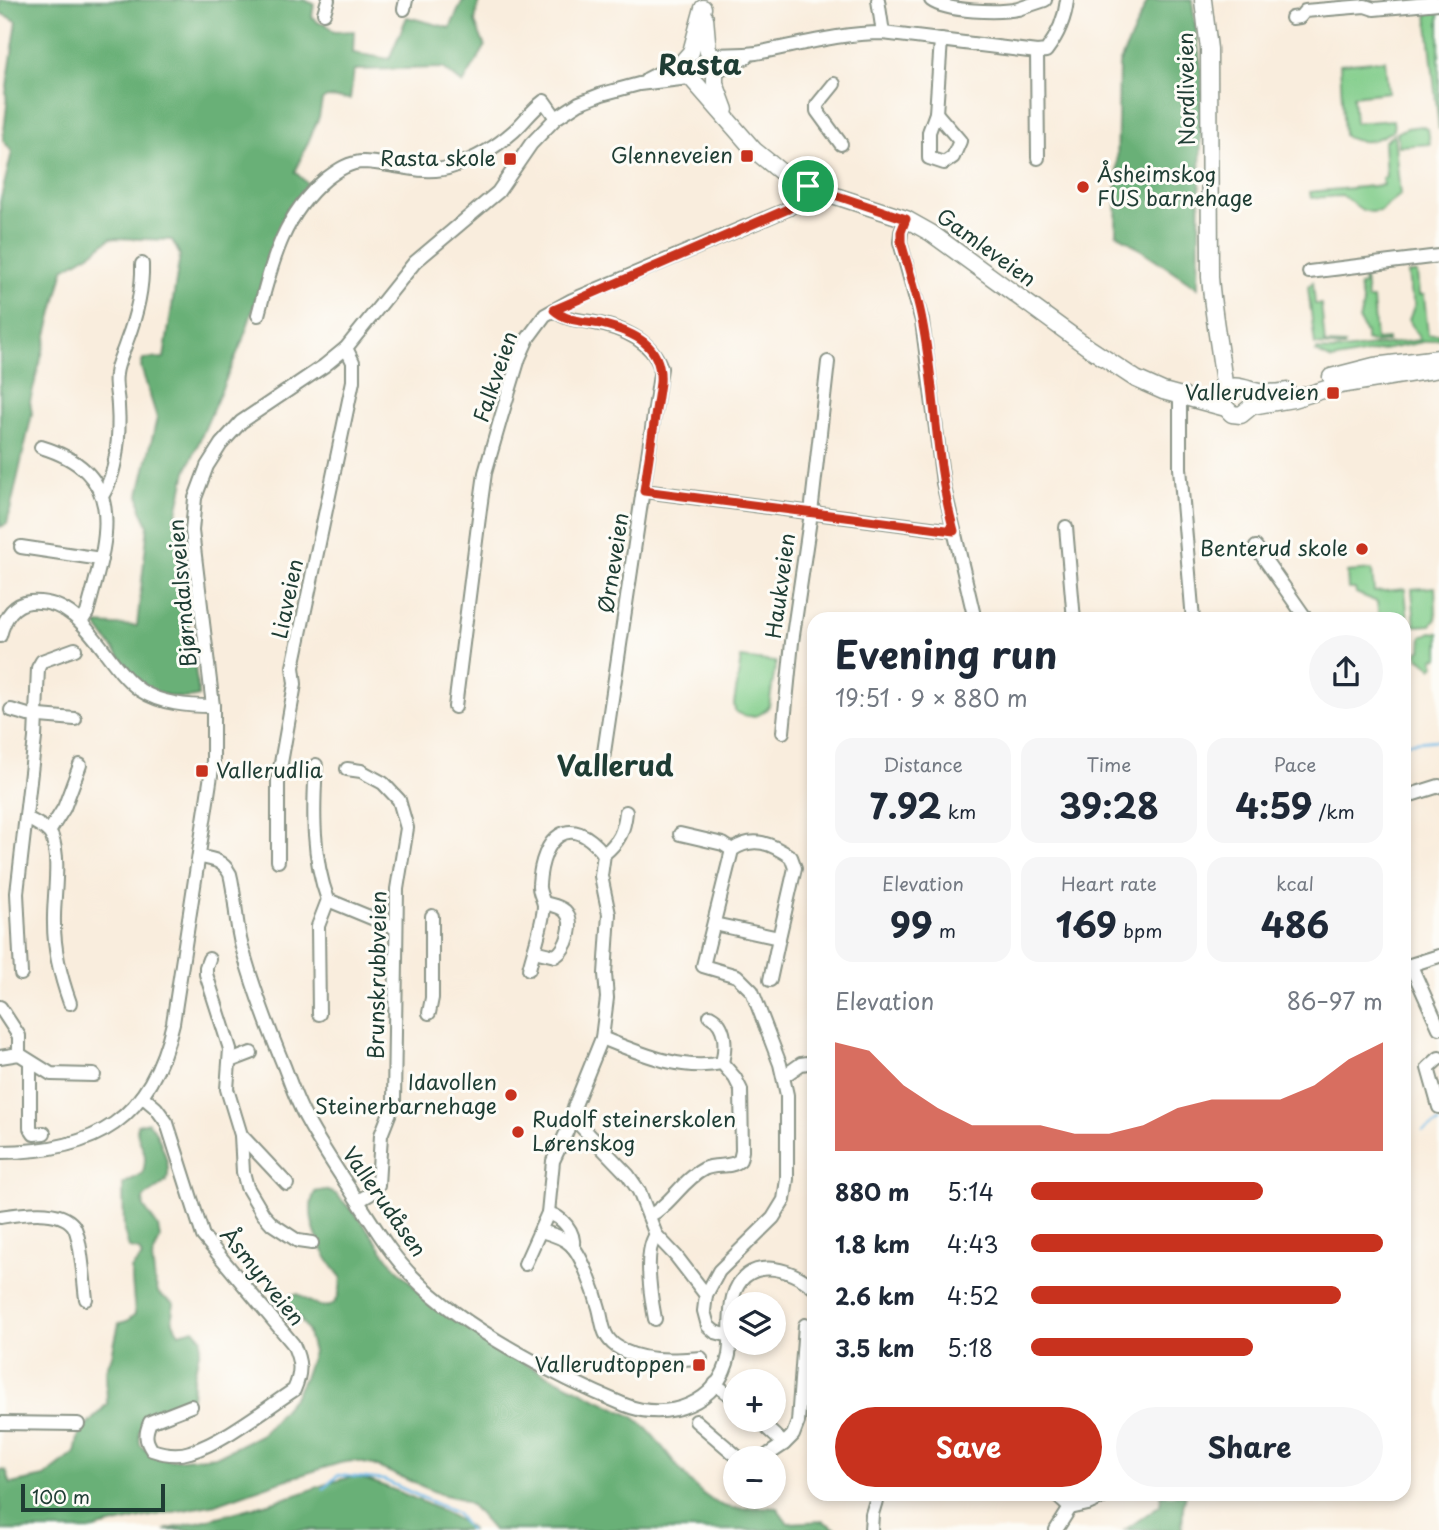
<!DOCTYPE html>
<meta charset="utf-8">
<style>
body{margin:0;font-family:"Playpen Sans",sans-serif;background:#f6f6f7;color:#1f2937;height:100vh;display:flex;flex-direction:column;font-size:26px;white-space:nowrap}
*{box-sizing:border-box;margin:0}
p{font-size:23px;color:#747a83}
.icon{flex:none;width:38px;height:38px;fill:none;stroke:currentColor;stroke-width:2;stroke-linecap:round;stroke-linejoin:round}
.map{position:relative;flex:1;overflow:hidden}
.side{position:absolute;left:807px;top:612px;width:604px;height:889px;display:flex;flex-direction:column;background:#fff;border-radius:21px;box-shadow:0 4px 10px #0003}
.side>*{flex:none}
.tools{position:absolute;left:723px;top:1292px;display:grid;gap:14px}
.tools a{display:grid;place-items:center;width:63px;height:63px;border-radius:50%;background:#fff;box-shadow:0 4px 10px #0003;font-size:35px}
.scale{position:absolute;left:21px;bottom:18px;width:144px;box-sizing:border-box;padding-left:7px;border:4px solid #1f3d34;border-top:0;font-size:19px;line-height:24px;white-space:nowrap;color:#1f3d34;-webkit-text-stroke:5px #fdfcf7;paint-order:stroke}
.pin{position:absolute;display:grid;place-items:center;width:60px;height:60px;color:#fff;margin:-30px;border:4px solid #fff;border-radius:50%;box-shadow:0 2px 7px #0007}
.round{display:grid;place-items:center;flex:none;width:74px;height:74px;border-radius:37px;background:#f6f6f7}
.overview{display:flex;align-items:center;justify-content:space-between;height:119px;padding:0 28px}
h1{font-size:38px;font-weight:700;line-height:52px}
.metrics{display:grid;grid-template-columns:repeat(3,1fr);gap:10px;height:119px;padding:7px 28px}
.metrics div{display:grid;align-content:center;border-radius:18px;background:#f6f6f7;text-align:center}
.metrics b{font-size:35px;font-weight:700}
.metrics small{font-size:19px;font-weight:400}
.metrics p{font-size:19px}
.chart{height:196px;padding:14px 28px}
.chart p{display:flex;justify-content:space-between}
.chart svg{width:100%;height:126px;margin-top:7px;fill:#c8321e;opacity:.7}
.action{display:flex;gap:14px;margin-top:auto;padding:14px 28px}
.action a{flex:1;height:80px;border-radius:42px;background:#c8321e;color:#fff;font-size:28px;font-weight:700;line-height:80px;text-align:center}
.action a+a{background:#f6f6f7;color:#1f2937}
ul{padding:0 28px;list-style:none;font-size:23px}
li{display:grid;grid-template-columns:112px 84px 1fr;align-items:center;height:52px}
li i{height:18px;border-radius:9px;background:#c8321e}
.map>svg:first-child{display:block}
.green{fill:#82cd8b;stroke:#508560;stroke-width:2}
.forest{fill:#69b077;stroke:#447656;stroke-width:2}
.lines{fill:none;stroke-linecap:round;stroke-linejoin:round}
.stream{stroke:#6ebae8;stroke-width:2.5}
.minor-casing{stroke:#8c9588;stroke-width:16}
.major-casing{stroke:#8c9588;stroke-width:19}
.minor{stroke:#fff;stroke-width:12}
.major{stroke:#fff;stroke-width:16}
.route-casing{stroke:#fff;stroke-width:14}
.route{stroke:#c8321e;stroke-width:9}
.poi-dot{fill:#c8321e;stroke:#fdfcf7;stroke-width:2.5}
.labels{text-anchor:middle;stroke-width:6;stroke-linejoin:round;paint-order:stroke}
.street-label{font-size:21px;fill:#1f3d34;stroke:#fdfcf7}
.poi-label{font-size:21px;fill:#1f3d34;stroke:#fdfcf7;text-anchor:end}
.district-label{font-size:28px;font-weight:bold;fill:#1f3d34;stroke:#fdfcf7}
</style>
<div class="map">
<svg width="1439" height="1530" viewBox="0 0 1439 1530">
<rect width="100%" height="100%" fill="#fdfcf7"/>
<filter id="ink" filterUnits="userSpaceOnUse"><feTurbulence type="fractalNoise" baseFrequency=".0143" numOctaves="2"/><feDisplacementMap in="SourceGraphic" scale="14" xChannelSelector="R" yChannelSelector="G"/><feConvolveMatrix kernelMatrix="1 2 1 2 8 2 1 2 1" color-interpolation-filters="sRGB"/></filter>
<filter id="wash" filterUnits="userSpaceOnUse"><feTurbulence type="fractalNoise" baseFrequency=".00686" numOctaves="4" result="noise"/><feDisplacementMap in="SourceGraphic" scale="28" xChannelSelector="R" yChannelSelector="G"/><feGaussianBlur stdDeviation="1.57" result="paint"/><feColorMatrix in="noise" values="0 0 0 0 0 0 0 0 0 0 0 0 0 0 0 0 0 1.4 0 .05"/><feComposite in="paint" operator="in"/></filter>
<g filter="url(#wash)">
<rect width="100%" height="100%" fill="#f9eddd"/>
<g class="green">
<path d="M1439,12V130L1427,13Z"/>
<path d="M1385,60L1388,92L1353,96L1355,123L1393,120L1394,130C1377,140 1362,147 1344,135L1340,64Z"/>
<path d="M1421,126L1428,129L1430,144L1399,146L1397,133L1407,128Z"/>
<path d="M1394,134L1400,195L1380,211L1371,212L1362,210L1342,196L1311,198L1310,192L1383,185L1382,178L1386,177L1384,142Z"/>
<path d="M1408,273H1417L1419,295H1424L1428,335L1439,334V339L1332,360L1316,352L1317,350L1336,351L1420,340L1409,320L1415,304L1410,292Z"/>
<path d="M1363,278H1365L1367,299H1373L1376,340L1388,339V341L1375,343L1366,340V334L1359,320L1363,305L1359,286L1364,285Z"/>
<path d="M1313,282L1315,304H1321L1325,344L1345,345L1344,347L1315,345L1308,287Z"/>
<path d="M1372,570L1374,592L1405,589L1409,632H1404V620L1379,619L1377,602L1356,593L1355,589H1348L1347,572Z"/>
<path d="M1435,587L1436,619L1431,625L1415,626L1412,589Z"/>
<path d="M1431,632L1439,633V657L1433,659L1435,665L1432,668L1418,657V651L1421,650L1422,637Z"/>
<path d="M741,658L776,662L769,706C761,718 747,719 735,711L734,704Z"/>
</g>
<g class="forest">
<path d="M0,0H304L314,4L312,17L319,23H325L334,32L354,31L353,53L389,59L407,17L450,28L463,0H479L475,22L485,47L463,84L443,68L354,70L350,99L327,97L322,100L319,117L295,172L309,185L287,209L242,342L186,472L177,513L179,553L199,696C185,701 163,696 150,689C136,681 106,639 95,624L137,626L148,525L141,510L139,494L157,418L141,367L143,359L164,358L180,255L172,240L111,238L93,252L64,269L30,401L32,414L7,524L0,527V202L12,152L3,140L7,105L6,93L17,21L0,13Z"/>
<path d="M1148,0H1192L1202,73L1198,288L1116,233L1119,64Z"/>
<path d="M148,1122C157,1129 174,1169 166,1181C160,1188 149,1192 143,1199L144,1207L158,1227L160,1239L152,1258L155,1283L159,1294L174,1304C171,1316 171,1322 179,1333L194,1329L202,1338L193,1380L192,1397L189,1401L147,1416L139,1432L140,1444L144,1449L170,1460L218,1456L262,1434L294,1397L304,1378L313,1352L307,1329L289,1303L291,1295L298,1294C325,1313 340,1313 341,1277C324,1257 302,1218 315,1192L325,1190L336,1194L360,1219L394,1266L418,1290L443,1310L511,1357L632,1416C664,1437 688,1497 727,1507C743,1511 760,1505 777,1508L788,1523L823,1521L838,1530H493L471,1505L458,1498L440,1494L373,1465L353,1461L340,1463L275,1483L216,1504L146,1517L89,1530H0V1470L6,1471L11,1484L44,1477L75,1453L79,1434L107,1404L106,1371L112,1355L119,1323L127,1321L135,1314L131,1269L142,1257L139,1250L129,1248L124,1231L123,1184L143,1173C150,1144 136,1148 137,1125Z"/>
<path d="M355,1477C376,1481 459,1515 472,1530H165C208,1520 250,1509 292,1496C314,1490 333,1479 355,1477Z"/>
<path d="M1161,1495H1186L1183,1507L1182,1530H1125L1160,1505Z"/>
</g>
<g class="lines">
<g class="stream">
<path d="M1404,743L1439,740"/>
<path d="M1423,1131L1439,1123"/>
<path d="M323,1489L338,1475L384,1480L456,1513L469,1530"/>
</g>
</g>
</g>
<g filter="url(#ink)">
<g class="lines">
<defs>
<g id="minor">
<path d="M878,0L883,33"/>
<path d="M931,0C947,12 999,13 1018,9C1027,6 1036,3 1045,0"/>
<path d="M404,9L406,0"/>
<path d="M324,13L328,0"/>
<path d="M1292,18L1300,17L1305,11L1365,6L1374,9L1439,3"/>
<path d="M1037,52L1038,158"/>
<path d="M712,55C726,54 742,55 756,53C799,45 839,33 883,33L1037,52L1046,51C1058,35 1065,20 1067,0"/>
<path d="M714,72L747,57"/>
<path d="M647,79L684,60"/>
<path d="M834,84L817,105V111L841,144"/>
<path d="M936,113L960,141L953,157L944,163L929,158V132Z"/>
<path d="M936,113L941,40"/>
<path d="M906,219L901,232L900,242L922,321L943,483L975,620"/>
<path d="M1309,272L1439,256"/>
<path d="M554,310C565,319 577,320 590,322C619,327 651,338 661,368L602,766"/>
<path d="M258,315C272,262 283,215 326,179C338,170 349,162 364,162C395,163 424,177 454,166C476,159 496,147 514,131C524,122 532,110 544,101L556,118"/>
<path d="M1180,395V468L1193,620"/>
<path d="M41,447C133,475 105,544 87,613L81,622"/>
<path d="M644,491L954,531"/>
<path d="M102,496C117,474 120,433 118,406C118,396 114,385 116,374C117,363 123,353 126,343C136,317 143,292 142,264"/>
<path d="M1066,527L1074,620"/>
<path d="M21,547L101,559"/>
<path d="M1256,547L1307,620"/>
<path d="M0,636C4,619 12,604 30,602C85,597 103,664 140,690C161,704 188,706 213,706"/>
<path d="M455,707L480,509L485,473L500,421L519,358L528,338L545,315L572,300L788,209L803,198L808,186"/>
<path d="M11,710L28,715L75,719"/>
<path d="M783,732L792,642L811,513L828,362"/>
<path d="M316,765C313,810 312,857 328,900L396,928"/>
<path d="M347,769L361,771L383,783L399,800L407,828L397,889L394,1102L381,1135L378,1185L370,1194L358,1201"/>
<path d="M1404,797L1439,786"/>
<path d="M27,818C35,823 48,828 52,837C61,862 53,898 54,924C54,952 61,978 70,1003"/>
<path d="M49,832L64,808L80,765"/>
<path d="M680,834L723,844L732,850"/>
<path d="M200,857C214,859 223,861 230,874C236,897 235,923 242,947C253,988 268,1027 284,1066C291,1084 297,1103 307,1120C322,1148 340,1174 357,1200C375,1227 391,1255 413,1277C463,1328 559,1378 625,1405C666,1422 720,1404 729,1355C732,1336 728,1316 733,1297C745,1255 789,1266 814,1288"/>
<path d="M278,861V780L295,684L293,667L353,381V362L346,348"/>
<path d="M714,924L779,938L795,868L791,857C772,844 754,835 732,850L703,966L737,976L752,991L780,1064L787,1095V1179L784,1200L773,1218L719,1271L706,1295L704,1311L708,1326L715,1332L730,1336"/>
<path d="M534,951L555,956C567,950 576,922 565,911C560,906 551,905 544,903"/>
<path d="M209,959L206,967V974L230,1049L227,1089L241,1135L243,1172L247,1187L263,1214L272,1224L298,1241L312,1243"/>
<path d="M1411,966L1439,1028"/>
<path d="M1404,967L1439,956"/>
<path d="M529,969C533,952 544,921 544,905C543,898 538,892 539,884C542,838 569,810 604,854"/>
<path d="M21,974L17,893L35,738L38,668L42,661L75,649"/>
<path d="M770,980L779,938"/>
<path d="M0,1007L19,1036V1054"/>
<path d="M429,1013L432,998V916"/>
<path d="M319,1014L318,926L328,900"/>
<path d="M602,1038C639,1053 682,1072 722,1063C726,1047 727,1025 710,1016"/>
<path d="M0,1057L19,1054L51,1074L94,1075"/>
<path d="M1439,1058L1428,1068L1439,1107"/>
<path d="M230,1061L251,1053"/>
<path d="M30,1062V1128L34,1134L44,1133"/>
<path d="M784,1076L801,1064L814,1062"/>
<path d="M142,1096L156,1108L167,1123L203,1236L293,1344C301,1362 302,1372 294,1390C265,1409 223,1442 190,1452C178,1456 164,1454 152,1450C145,1440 145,1434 150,1422L191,1406"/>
<path d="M572,1117L628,1175L639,1191L656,1235L676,1256L706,1295"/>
<path d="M241,1135L287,1184"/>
<path d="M0,1152C96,1152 151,1119 173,1023L213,762V706L192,531L195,498L207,466L221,444L241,422L324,366L346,348L415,262L498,192L531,144L556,118L579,103L602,94L639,84L689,78"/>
<path d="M548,1213C562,1217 575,1231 573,1247"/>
<path d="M649,1216C671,1205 682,1180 704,1169C716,1163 730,1169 740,1160L742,1151L741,1090L735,1078L722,1063"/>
<path d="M0,1217C19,1214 59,1207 73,1225C81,1235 84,1284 86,1299"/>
<path d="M541,1231C551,1234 563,1237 570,1244C582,1254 595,1293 599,1308C603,1323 602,1336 616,1346C639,1363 674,1360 701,1358"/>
<path d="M525,1264L548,1213L553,1161L567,1131L575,1105L602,1038L607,998L605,974L609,914L601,876L604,854C619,842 624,831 626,812"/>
<path d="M655,1319C651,1298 643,1252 656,1235"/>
<path d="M715,1384L735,1399"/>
<path d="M757,1419L784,1444L793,1435L798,1422L805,1325"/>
<path d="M696,1421L739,1458"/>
<path d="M0,1423L78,1424"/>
<path d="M763,1458L784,1444"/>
<path d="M1055,1494L1070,1508"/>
<path d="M1070,1508L1088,1504L1110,1494"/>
<path d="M871,1530L872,1514L878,1494"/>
<path d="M1056,1530L1070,1508"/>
</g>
<g id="major">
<path d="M1203,0L1209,49L1210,277C1213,316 1221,354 1225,392"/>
<path d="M703,8L691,52L684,60V70L754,150L786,176L817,190L906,219L931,233L1089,348L1136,379L1163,391L1226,408L1232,414L1241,415L1252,406L1293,399L1340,385L1439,369"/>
<path d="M705,18L708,52L715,63V83L725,110"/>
<path d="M1331,377L1374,366L1439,358"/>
<path d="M1223,398C1228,382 1239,386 1251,390C1262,394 1276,393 1287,391"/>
</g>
</defs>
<use href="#minor" class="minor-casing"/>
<use href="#major" class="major-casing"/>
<use href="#minor" class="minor"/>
<use href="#major" class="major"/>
</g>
</g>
<g class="lines" filter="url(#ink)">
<defs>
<path id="route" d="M808,186L906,219L901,232V242C908,268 917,293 922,320C936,390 935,462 954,531L644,491L660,383C663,345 634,332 601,324C585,321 567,322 554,310L788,209L803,198Z"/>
</defs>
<use href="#route" class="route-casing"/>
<use href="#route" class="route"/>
</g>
<g class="poi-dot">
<rect x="740" y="149" width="14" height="14" rx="3.5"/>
<rect x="503" y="152" width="14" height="14" rx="3.5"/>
<circle cx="1083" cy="187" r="7"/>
<rect x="1326" y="386" width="14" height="14" rx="3.5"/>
<circle cx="1362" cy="549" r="7"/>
<rect x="195" y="764" width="14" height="14" rx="3.5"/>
<circle cx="511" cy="1095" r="7"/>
<circle cx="518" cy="1132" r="7"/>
<rect x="692" y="1358" width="14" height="14" rx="3.5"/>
</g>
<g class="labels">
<g class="street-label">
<text transform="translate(1187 89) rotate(-91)" y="7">Nordliveien</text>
<text transform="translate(986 248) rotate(36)" y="7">Gamleveien</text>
<text transform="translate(496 377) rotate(-71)" y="7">Falkveien</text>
<text transform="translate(614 563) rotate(-81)" y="7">Ørneveien</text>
<text transform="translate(781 586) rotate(-82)" y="7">Haukveien</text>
<text transform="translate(183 593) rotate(-95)" y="7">Bjørndalsveien</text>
<text transform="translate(288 599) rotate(-78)" y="7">Liaveien</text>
<text transform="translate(378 975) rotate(-89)" y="7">Brunskrubbveien</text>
<text transform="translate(384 1202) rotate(55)" y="7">Vallerudåsen</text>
<text transform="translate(262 1277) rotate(51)" y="7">Åsmyrveien</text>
</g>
<g class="poi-label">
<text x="733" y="163">Glenneveien</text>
<text x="496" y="166">Rasta skole</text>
<text x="1097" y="182" text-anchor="start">Åsheimskog<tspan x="1097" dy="24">FUS barnehage</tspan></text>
<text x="1319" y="400">Vallerudveien</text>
<text x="1348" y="556">Benterud skole</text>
<text x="216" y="778" text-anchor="start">Vallerudlia</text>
<text x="497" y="1090">Idavollen<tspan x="497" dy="24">Steinerbarnehage</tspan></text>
<text x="532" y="1127" text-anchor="start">Rudolf steinerskolen<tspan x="532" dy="24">Lørenskog</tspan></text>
<text x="685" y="1372">Vallerudtoppen</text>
</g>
<g class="district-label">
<text x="700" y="75">Rasta</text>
<text x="615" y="776">Vallerud</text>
</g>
</g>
</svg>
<div class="tools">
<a><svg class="icon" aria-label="layers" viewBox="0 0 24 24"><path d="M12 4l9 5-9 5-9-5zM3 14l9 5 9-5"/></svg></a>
<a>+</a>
<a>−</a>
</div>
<div class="scale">100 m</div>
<div class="pin" style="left:808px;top:186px;background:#1e9e55"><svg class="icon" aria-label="arrive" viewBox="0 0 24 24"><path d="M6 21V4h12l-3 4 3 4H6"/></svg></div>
<section class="side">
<div class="overview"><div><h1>Evening run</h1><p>19:51 · 9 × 880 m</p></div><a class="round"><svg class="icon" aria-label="share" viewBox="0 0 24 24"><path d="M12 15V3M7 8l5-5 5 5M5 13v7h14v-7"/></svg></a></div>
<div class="metrics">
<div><p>Distance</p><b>7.92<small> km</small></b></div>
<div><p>Time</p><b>39:28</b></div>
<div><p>Pace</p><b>4:59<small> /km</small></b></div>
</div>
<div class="metrics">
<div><p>Elevation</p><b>99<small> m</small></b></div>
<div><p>Heart rate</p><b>169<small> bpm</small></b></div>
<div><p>kcal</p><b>486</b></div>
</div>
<div class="chart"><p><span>Elevation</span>86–97 m</p>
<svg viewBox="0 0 160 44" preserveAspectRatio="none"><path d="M0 44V6L10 9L20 21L30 29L40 35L50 35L60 35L70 38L80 38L90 35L100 29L110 26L120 26L130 26L140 21L150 12L160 6V44z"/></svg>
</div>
<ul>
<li><b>880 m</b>5:14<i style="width:66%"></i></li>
<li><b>1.8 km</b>4:43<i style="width:100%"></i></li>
<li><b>2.6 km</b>4:52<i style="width:88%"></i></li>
<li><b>3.5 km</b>5:18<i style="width:63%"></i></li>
</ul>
<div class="action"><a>Save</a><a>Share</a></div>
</section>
</div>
